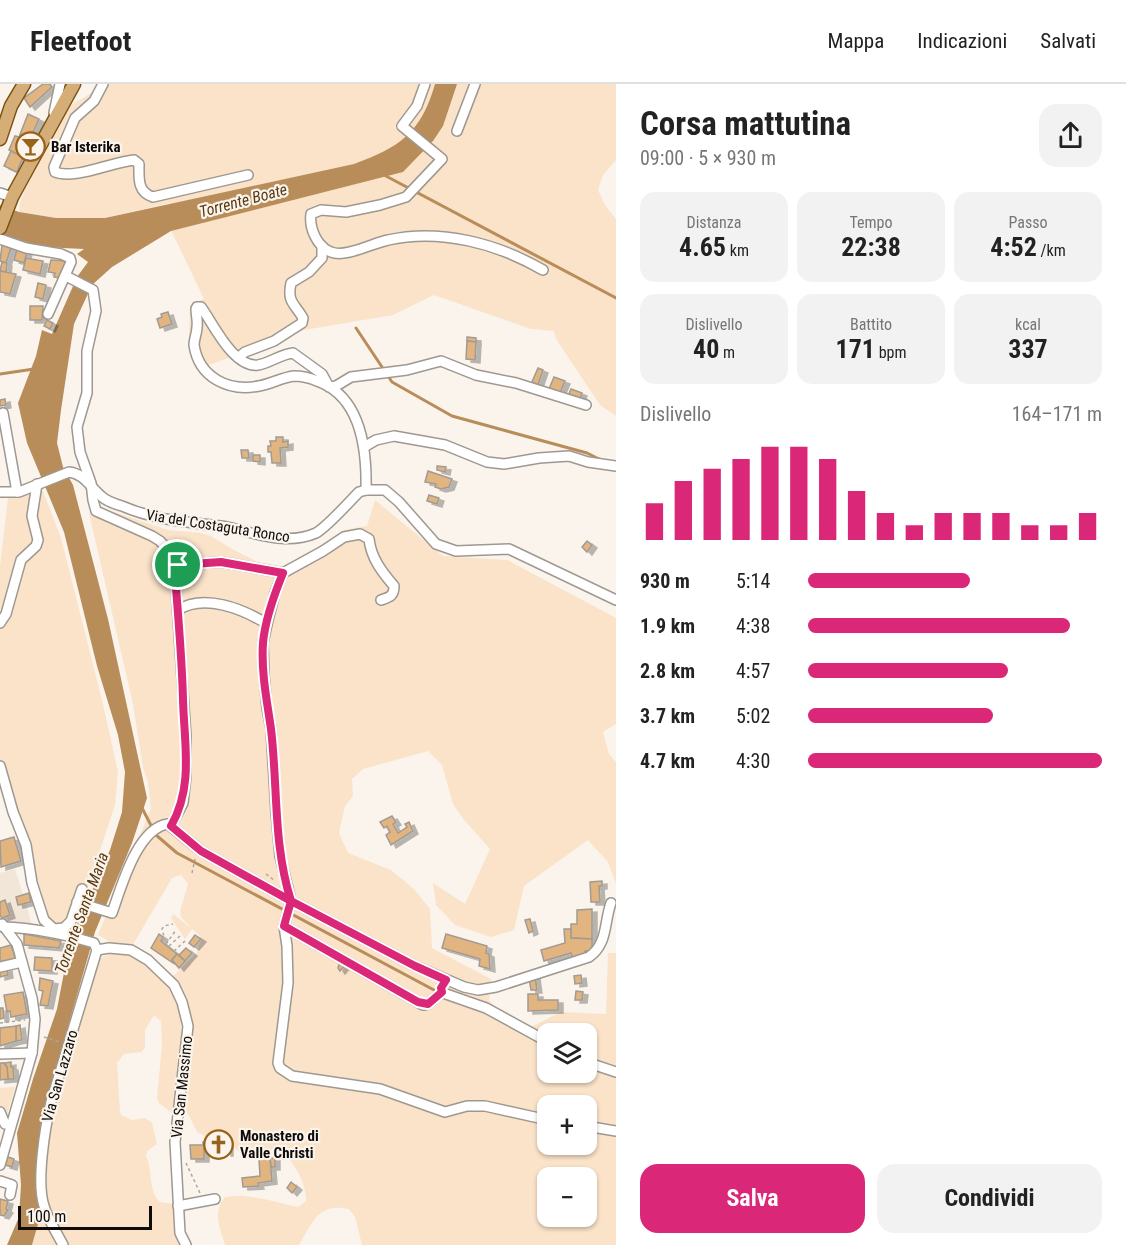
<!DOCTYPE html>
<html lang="it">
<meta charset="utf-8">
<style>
body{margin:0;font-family:"Roboto Condensed",sans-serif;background:#f2f2f2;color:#222;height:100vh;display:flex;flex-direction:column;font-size:22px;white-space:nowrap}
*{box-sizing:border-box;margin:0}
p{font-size:20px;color:#767676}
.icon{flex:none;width:33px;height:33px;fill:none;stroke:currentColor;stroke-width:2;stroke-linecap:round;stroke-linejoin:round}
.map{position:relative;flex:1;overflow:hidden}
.panel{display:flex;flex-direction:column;background:#fff;width:510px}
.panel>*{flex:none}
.tools{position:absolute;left:537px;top:939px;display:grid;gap:12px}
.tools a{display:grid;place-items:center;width:60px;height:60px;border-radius:12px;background:#fff;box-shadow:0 2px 4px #0004;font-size:30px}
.scale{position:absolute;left:18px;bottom:15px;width:134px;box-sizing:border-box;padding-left:6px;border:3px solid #0e0b09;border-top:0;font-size:16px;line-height:21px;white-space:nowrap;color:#0e0b09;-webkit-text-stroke:4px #faf4ec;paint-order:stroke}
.pin{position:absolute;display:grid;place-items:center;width:51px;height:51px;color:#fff;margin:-26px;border:3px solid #fff;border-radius:50%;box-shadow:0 2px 6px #0007}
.round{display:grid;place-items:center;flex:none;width:63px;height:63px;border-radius:18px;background:#f2f2f2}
.overview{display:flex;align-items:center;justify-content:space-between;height:102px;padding:0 24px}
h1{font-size:33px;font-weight:700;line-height:45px}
.stats{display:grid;grid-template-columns:repeat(3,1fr);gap:9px;height:102px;padding:6px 24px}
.stats div{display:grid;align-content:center;border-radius:15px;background:#f2f2f2;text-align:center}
.stats b{font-size:26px;font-weight:700}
.stats small{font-size:16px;font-weight:400}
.stats p{font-size:16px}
.chart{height:168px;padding:12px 24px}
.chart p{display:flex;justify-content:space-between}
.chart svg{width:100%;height:108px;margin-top:6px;stroke:#db2777;stroke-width:6}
.cta{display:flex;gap:12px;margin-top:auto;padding:12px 24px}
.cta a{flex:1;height:69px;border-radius:18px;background:#db2777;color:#fff;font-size:24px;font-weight:700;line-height:69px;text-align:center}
.cta a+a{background:#f2f2f2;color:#222}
ul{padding:0 24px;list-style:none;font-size:20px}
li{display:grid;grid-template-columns:96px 72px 1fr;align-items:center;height:45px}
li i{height:15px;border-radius:8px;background:#db2777}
header{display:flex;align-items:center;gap:36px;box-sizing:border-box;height:84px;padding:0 30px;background:#fff;border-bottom:2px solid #e0e0e0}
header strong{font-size:28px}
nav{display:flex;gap:33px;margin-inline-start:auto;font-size:21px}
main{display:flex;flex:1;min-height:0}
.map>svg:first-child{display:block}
.built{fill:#f1e6d8}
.green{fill:#fae3c9;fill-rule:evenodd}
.water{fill:#b88d5a}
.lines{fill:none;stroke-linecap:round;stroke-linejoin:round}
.stream{stroke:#b88d5a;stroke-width:3}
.building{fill:#e1b480;stroke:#a19b94;stroke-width:1.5;filter:url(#shadow)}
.minor-casing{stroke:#9e9891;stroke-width:12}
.major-casing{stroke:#7c5214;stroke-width:15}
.path{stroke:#aba6a0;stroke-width:1.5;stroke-dasharray:3 3;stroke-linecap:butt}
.minor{stroke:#fff;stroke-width:9}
.major{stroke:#d4ae76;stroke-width:12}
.route-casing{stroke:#fff;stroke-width:12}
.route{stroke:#db2777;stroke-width:8}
.labels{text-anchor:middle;stroke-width:4.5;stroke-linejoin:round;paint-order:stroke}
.poi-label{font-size:15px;font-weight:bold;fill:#0e0b09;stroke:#faf4ec;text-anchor:start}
.street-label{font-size:15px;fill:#0e0b09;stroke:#faf4ec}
.water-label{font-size:16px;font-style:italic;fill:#593a12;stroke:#faf4ec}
</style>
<header>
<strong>Fleetfoot</strong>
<nav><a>Mappa</a><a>Indicazioni</a><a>Salvati</a></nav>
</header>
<main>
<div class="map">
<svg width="616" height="1161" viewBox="0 0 616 1161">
<defs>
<filter id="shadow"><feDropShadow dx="5" dy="3" stdDeviation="0" flood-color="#0004"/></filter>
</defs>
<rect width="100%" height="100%" fill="#faf4ec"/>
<path class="built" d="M15,785L26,820L32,841L8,836L7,832L3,834L0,832V789Z"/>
<g class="green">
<path d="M99,0H616V76L603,91L598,106L605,121L616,135V332L600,321L556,255L554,247L531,245L434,211L393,231L304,246L201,284L189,260L190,221L204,215L171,146L170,119L105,134H56L19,128L20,118L25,106L71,21L95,7Z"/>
<path d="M42,405L61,454L102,616L118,688L115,721L84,815L75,836L69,842L42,839L0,687V482L8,414L25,410V412Z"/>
<path d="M375,416L443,472L507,476L616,534V640L603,648L609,670L616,678V800L608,778L588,756L524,802L514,846L491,853L455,841L436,821L433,799L465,820L490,765L464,736L453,720L442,681L428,667L363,685L352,695L353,712L345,722L339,749L348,769L391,786L414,805L430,825L432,864L491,895L489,917L503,929L531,943L561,928L606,930L608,869H616V1161H362L355,1133L349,1125C318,1118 312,1139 299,1161H225C220,1143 212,1129 225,1113C251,1109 273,1118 298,1123L306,1117C307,1101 292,1069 274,1066C265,1065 254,1071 245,1073L224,1054L207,1053L197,1048L186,1026V971L190,929L181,904L171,894L196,870L202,854L192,845L185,855L171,834L173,830L191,844L181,833L180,827L188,800L181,791L172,794L131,864L117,862L98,851L151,725L148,698L143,684L133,620L89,429L99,423L168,446L200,449L211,452L232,465L258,478L283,482L312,470L344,446L367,442ZM548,950H586V988H548ZM548,1022H586V1060H548ZM548,1094H586V1132H548Z"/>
<path d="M114,869C131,869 144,875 155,887C164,896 173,906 177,917C187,944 176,1001 173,1030L159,1019L157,1014L162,961L161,937L154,931L145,946V963L142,968L124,970L117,979C119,997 118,1014 121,1031L132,1036L145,1034L152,1039L157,1060L147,1067L146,1072C153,1086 148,1107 160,1118L174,1120L176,1147L182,1161H68L47,1116V1071L51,1041L94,882L104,872Z"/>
<path d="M15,1003L7,1031L0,1037V1004Z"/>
<path d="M43,1129L57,1161H32L40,1133Z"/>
</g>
<path class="water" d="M435,0H457L443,42L433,57L403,88L171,147L112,183L92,201L74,240L61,326L57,359L63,383L73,401L108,535L147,714L132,759L95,848L41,1037L40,1133L32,1161H7L19,1133L21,1101L17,1049L33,995L57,925L66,878L75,845L110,766L122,728L125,688L118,651L97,582L64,448L27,359L18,319L36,272L42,246L52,250L77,193L88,178L77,170L84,165L42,163L0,150V121L19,128L56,134H105L354,80C400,63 421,49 435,0Z"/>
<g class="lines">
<g class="stream">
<path d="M384,91L616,214"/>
<path d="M356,244L392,298L452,332L587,369L601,376"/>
<path d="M0,290L34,285"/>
<path d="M142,724L156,751L177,769L434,906"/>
</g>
</g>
<g class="building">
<path d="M43,0H50L52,3L30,23L24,14Z"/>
<path d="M28,30L39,35L22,73L9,66L15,52L19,53Z"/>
<path d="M11,67L23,73L17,88L4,82Z"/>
<path d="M2,161L11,164L6,179L0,177Z"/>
<path d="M17,165L27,168L24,179L14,176Z"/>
<path d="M26,174L43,177L40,190L23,186Z"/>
<path d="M51,176L66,177L59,194L54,193L55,189L48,188Z"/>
<path d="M2,178L7,179L6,188L0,187Z"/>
<path d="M0,187L16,190L10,210L0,208Z"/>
<path d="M38,199L46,201L43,215L35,213Z"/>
<path d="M30,222H43L42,236H30Z"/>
<path d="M168,228L172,240L160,244L157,235L162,233L161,230Z"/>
<path d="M47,236L53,239L50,245L44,242Z"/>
<path d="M467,253L476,254V258L467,257Z"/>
<path d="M467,257L476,258L475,276L466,275Z"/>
<path d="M538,284L543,286L538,301L532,298Z"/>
<path d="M554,293L565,297L560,309L549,305Z"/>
<path d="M571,305L582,309L580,316L568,312Z"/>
<path d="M5,315L6,321L0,322V316Z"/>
<path d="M276,353H283V358L288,357V363L280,364L281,379H272L271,368H268V362H271L270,357H276Z"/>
<path d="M241,366H248L249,374H242Z"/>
<path d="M253,371H260V378L253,377Z"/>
<path d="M437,382L446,383L445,388L437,386Z"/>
<path d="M428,387L452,395L449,403L441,405L435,403L436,400L425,398Z"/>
<path d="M429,411L439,414L437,420L427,417Z"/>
<path d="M587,457L592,461L587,468L582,463Z"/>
<path d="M392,732L396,738L393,740L398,749L407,743L405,740L409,738L413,747L391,761L386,751L390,748L387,742L384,744L380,738Z"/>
<path d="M14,753L21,777L1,783L0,757Z"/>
<path d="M602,797V802H599L600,818H591L590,798Z"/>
<path d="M29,809L31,818L18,821L16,813Z"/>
<path d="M5,816L10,831L3,834L0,832V818Z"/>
<path d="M592,825V855L571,854V840H577V826Z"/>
<path d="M530,835L533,847L529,849L525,836Z"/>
<path d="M564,845H571V854L592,855V867H585L586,871L573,876L571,869L544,877L541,866L565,859Z"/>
<path d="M24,850L61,857L59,864L24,861Z"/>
<path d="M159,850L163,853L161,857L177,870L172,876L173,879L151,864Z"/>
<path d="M446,850L487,862L486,869L489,870L490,885L479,882L480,875L442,864Z"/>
<path d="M195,851L201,855L194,863L189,859Z"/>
<path d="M11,861L16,876L0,880V864Z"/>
<path d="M186,864L192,869L185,877L179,871Z"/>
<path d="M177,870L185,877L179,884L172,876Z"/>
<path d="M35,873L52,874V887L34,886Z"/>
<path d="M340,878L346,880L340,887L338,884Z"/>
<path d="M7,884L8,891L0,893V886Z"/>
<path d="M581,891L582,899L575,900L574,892Z"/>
<path d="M535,892L537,906H531L529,894Z"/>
<path d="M40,894L53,897L48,922L40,921L43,907L39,906Z"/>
<path d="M576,907L583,908L582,916H575Z"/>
<path d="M23,908L27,930L11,933L10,927L7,928L4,911Z"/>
<path d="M528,910H538V916H558V926L528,927Z"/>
<path d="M0,924H3L4,934L0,935Z"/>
<path d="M20,941L22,956L16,957V942Z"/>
<path d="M16,942V957L0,962V944Z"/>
<path d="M11,978V983H13L14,995H8L7,983L4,979Z"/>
<path d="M0,979H4L7,983L8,995L0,996Z"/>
<path d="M221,1055V1058H228V1069H226V1063L210,1065L209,1056Z"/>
<path d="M203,1058H209L210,1065H204V1075H191L190,1061H203Z"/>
<path d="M8,1073L14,1075L12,1083L5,1081Z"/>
<path d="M270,1074H275V1083H271Z"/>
<path d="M270,1074L272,1097L258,1099L259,1102L243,1103L242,1094L260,1092L259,1075Z"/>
<path d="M291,1098L297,1103L292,1109L287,1104Z"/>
<path d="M0,1115L8,1117L6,1125L8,1126L4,1132L0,1131Z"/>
</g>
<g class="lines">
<defs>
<g id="minor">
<path d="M103,0L94,17L75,34L54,83L55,88C74,96 112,78 134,76L139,80C139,94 137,108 153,113L248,91"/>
<path d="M425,0L417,22L402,42L442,75L406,113L380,121L346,128L321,126L311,130C309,144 317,163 331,168C345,174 373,159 388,156C441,144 498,160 543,186"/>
<path d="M54,29L60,0"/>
<path d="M457,47L475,0"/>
<path d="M0,109L12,113"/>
<path d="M0,155L26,164L61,170L70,174L71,178L48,230"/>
<path d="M66,192L93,206L96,227L87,267V309L77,343L80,368L91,399L93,416L96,427L152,452L160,457L178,477L176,504L186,653V692L183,719L171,742"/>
<path d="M239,273L245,268L274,257L302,239L303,234C294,219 287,218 291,199L309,188L322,174V162"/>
<path d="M3,329L17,408"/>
<path d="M364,363L376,356L394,352L445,361L487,378L504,380L539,374L569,372L588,378L616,382"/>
<path d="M366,406C367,366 361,312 317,297C310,294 302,292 294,292C283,293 271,300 259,302C229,308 199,294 194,261C194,255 197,249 197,243C198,237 196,231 196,225L197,223H201C213,239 233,284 258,281C270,279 281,270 293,269L322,290L329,303L336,302L351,293L407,286L441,277L476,291L516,299L586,321"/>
<path d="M0,408H19L69,388C85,390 90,403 101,412C106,417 115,420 122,422C154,436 187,438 221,442C252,447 284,463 316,449C327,443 349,418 359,408L366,406H385L399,418L436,460L456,467L509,465L616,516"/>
<path d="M178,481L221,478L283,489"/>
<path d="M381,516C390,513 394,512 394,502C382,488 371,474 369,455L360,450L344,453L323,467L283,489L275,509L267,540L263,559L264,592L267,624L271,645L276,728L280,772L291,817L284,842L287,862L288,899L278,979L280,984L292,992L380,1005L445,1028L467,1022H485L548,1036"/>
<path d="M178,526C204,509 243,525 267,540"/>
<path d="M0,539L6,530L21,476L36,462L38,456L32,432L37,400"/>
<path d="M0,682L13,728L26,761L32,799L44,836L54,845L64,844L71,837L82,805"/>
<path d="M77,818L112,829C121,804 137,744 168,740L201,767L291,817L415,882L464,903L478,906L496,903L589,873C608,860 604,838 611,819"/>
<path d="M284,842L423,921L428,920L442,908"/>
<path d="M3,843C34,844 64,850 94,859L97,866L51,1018C45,1043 36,1098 44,1122C48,1136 57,1149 63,1161"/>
<path d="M97,866L109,864L131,866L148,876L174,901L182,918L188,942L175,1058L180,1149L186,1161"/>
<path d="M0,883L22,878"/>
<path d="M442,902V908L446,910L486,924L548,958"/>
<path d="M0,970L32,969"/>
<path d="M586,978L616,988"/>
<path d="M0,1028L5,1040"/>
<path d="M586,1042L616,1047"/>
<path d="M0,1081L32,969L35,935L32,914L17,860L2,840"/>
<path d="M0,1097L12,1101L10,1111"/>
<path d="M178,1122L215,1115"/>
</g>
<g id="major">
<path d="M0,55L11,22L24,0"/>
<path d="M0,144L12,113L74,0"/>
</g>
</defs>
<use href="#minor" class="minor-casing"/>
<use href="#major" class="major-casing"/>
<g class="path">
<path d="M192,789L195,775"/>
<path d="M266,790L275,797"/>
<path d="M162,857L164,853L162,845L164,842L173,840"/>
<path d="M166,860L176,846"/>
<path d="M169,862L180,852"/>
<path d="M174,867L185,857"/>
<path d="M0,939L25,936"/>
<path d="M44,953L60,958"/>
<path d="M186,1079L200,1109"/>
</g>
<use href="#minor" class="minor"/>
<use href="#major" class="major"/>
</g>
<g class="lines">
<defs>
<path id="route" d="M178,481L176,504C179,541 182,578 183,615C184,659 194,702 171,742L201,767L291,817L284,842L418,918L428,920L442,908L441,904L446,896L415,882L291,817C273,760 278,704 271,645C267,617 261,588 263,559C265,535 274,511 283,489L221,478L178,481"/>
</defs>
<use href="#route" class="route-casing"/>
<use href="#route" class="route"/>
</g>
<defs>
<symbol id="bar-ring" viewBox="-11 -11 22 22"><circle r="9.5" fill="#faf4ec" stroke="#986319" stroke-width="1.5"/><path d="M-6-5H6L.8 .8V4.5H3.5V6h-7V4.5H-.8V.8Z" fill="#986319"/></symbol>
<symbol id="church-ring" viewBox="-11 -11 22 22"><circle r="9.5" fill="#faf4ec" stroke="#986319" stroke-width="1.5"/><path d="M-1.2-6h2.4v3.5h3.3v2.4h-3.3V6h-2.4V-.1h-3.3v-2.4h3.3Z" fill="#986319"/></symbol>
</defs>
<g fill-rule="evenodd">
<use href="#bar-ring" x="14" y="46" width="33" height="33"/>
<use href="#church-ring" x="202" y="1044" width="33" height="33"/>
</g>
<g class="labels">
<g class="poi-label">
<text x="51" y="68">Bar Isterika</text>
<text x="240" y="1057">Monastero di<tspan x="240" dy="17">Valle Christi</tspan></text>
</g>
<g class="street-label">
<text transform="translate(218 442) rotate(9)" y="5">Via del Costaguta Ronco</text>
<text transform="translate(60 992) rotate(-74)" y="5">Via San Lazzaro</text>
<text transform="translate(182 1003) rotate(-84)" y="5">Via San Massimo</text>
</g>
<g class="water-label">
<text transform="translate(243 116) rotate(-15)" y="6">Torrente Boate</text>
<text transform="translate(81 829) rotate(-70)" y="6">Torrente Santa Maria</text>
</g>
</g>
</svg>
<div class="tools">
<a><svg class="icon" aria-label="layers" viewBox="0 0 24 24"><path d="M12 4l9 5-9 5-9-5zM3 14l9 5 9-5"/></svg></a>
<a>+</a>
<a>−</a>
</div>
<div class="scale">100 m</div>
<div class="pin" style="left:178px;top:481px;background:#1e9e55"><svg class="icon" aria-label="arrive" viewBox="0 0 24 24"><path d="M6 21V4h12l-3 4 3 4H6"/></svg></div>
</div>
<section class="panel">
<div class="overview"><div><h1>Corsa mattutina</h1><p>09:00 · 5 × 930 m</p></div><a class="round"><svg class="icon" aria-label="share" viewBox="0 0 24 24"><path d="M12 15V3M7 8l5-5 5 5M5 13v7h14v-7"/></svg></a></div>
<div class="stats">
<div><p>Distanza</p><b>4.65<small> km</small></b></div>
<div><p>Tempo</p><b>22:38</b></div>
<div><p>Passo</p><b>4:52<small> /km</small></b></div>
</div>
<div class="stats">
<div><p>Dislivello</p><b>40<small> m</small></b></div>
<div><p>Battito</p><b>171<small> bpm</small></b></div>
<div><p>kcal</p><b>337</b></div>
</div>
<div class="chart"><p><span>Dislivello</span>164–171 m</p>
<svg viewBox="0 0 160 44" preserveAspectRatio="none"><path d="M5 44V29M15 44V20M25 44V15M35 44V11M45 44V6M55 44V6M65 44V11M75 44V24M85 44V33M95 44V38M105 44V33M115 44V33M125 44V33M135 44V38M145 44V38M155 44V33"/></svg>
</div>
<ul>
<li><b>930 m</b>5:14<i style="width:55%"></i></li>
<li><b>1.9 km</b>4:38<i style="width:89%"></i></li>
<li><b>2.8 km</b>4:57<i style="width:68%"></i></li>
<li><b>3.7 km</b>5:02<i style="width:63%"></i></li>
<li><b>4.7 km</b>4:30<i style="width:100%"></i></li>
</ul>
<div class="cta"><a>Salva</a><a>Condividi</a></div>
</section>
</main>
